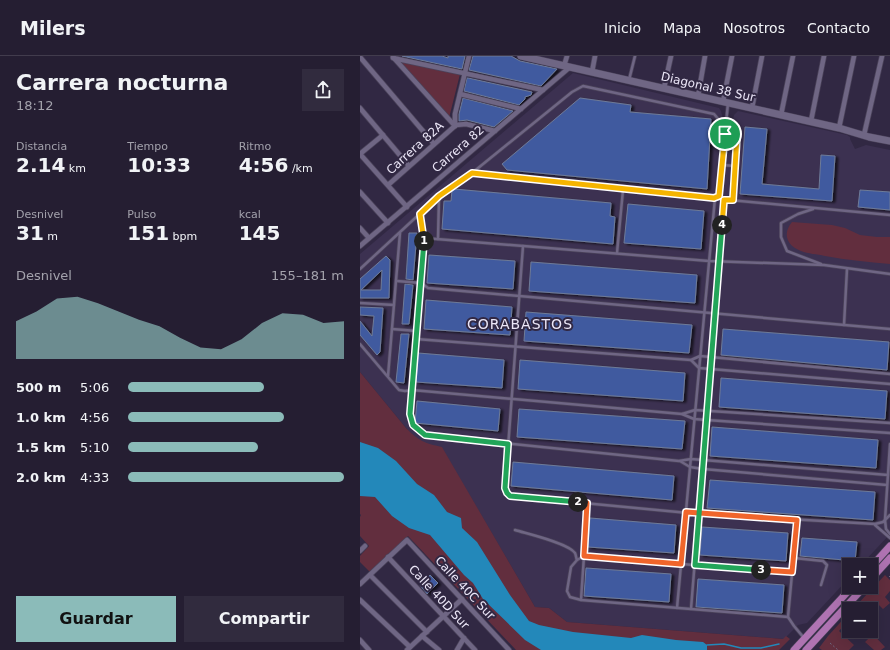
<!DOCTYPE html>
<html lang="es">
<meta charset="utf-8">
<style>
body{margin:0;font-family:"DejaVu Sans",sans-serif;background:#312b3e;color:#f1f3f6;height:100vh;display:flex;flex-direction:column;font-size:15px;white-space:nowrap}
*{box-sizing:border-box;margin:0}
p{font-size:13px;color:#a3a2ac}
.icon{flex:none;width:22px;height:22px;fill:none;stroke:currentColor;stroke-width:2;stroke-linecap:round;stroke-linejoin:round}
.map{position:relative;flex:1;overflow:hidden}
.drawer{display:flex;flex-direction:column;background:#251e32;width:360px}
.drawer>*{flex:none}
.tools{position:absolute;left:482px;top:502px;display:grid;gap:8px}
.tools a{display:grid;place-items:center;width:36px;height:36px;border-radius:0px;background:#251e32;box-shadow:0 4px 16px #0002,0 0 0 1px #423c4d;font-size:20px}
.pin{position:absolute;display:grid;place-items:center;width:34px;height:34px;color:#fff;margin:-17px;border:2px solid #fff;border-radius:50%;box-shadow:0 1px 4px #0007}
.km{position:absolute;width:20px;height:20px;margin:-10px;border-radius:50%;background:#222;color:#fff;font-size:11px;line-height:20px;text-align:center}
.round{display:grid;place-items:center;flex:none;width:42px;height:42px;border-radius:0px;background:#312b3e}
.overview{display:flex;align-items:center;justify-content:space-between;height:68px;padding:0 16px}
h1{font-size:22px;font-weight:700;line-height:30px}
.figures{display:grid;grid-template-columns:repeat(3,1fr);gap:6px;height:68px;padding:4px 16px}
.figures div{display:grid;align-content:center}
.figures b{font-size:20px;font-weight:700}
.figures small{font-size:11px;font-weight:400}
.figures p{font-size:11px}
.chart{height:112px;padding:8px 16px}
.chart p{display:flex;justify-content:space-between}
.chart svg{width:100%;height:72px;margin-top:4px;fill:#8bbbb9;opacity:.7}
.primary-button{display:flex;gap:8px;margin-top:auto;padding:8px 16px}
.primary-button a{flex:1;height:46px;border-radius:0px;background:#8bbbb9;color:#111;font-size:16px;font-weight:700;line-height:46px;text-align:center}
.primary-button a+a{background:#312b3e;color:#f1f3f6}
ul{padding:0 16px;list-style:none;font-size:13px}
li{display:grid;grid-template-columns:64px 48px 1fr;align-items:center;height:30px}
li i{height:10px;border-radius:5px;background:#8bbbb9}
header{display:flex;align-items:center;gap:24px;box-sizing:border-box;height:56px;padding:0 20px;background:#251e32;border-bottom:1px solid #423c4d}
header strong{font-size:19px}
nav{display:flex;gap:22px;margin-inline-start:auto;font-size:14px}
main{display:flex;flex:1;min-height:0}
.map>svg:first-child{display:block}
.built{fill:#3c3151}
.green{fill:#622e3e}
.water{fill:#2388ba}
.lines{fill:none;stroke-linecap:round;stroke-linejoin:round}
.stream{stroke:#2388ba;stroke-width:1.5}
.building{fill:#415a9f;stroke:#6e7b98;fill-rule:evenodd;filter:url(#shadow)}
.lane-casing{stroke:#4b435a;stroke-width:4}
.street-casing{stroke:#4b435a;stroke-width:6}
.secondary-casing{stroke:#4b435a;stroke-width:8}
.primary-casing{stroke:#4b435a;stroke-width:8}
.path{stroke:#6e667e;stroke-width:1;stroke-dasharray:2 2;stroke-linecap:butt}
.lane{stroke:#6f6684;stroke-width:2.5}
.street{stroke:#6f6684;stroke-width:4.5}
.secondary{stroke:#6f6684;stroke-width:7}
.primary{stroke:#af73b2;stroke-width:7}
.split-1-casing{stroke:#fff;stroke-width:8}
.split-2-casing{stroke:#fff;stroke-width:8}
.split-3-casing{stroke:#fff;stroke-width:8}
.split-4-casing{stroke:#fff;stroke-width:8}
.split-5-casing{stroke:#fff;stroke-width:8}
.split-1{stroke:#f5b400;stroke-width:5}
.split-2{stroke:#22a559;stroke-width:5}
.split-3{stroke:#f0652b;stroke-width:5}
.split-4{stroke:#22a559;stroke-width:5}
.split-5{stroke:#f5b400;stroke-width:5}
.labels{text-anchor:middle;stroke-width:4;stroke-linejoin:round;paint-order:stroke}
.street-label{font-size:12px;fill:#ebe6f7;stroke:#312843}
.quarter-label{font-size:14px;letter-spacing:1px;fill:#ebe6f7;stroke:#312843}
</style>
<header>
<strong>Milers</strong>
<nav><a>Inicio</a><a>Mapa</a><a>Nosotros</a><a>Contacto</a></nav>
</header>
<main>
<section class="drawer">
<div class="overview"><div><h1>Carrera nocturna</h1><p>18:12</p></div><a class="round"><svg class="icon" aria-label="share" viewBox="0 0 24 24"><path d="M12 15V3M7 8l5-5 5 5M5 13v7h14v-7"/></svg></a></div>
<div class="figures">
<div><p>Distancia</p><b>2.14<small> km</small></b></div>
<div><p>Tiempo</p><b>10:33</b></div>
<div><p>Ritmo</p><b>4:56<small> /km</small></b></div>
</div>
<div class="figures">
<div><p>Desnivel</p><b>31<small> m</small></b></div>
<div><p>Pulso</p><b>151<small> bpm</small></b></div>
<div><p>kcal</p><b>145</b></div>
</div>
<div class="chart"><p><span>Desnivel</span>155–181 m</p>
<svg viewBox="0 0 160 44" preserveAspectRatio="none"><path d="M0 44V21L10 15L20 7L30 6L40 10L50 15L60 20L70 24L80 31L90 37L100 38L110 32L120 22L130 16L140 17L150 22L160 21V44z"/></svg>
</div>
<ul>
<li><b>500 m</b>5:06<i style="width:63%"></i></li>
<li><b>1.0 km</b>4:56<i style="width:72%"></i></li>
<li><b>1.5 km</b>5:10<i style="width:60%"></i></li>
<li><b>2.0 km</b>4:33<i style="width:100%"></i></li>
</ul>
<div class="primary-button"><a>Guardar</a><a>Compartir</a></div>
</section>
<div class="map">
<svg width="530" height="594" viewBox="0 0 530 594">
<defs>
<filter id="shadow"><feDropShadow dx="3" dy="1.5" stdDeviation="1" flood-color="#0009"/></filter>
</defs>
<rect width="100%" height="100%" fill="#312843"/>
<path class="built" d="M213,17L359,52L361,55L363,63H373L374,59L378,55L487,79L490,81V83L495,93L506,89L530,94V478L501,509H489V522L447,567L438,569L424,583L207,566L189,552L175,551L82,392L64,388L54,381L46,372L0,316V198Z"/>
<g class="green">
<path d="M37,4L100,18L89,62Z"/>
<path d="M432,166L472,169L485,172L500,179L517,181H530V208C508,206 487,204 465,200C457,198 448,198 441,195C427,190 422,178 432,166Z"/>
<path d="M0,316L46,372C59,385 64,387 82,391L175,551L189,552L207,566L423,583L426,580L430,583L419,594H156L48,480L10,516L0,506V500L9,490L0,480V461L1,459L0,458Z"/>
<path d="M525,519L530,524V535L525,541L530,547L523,553L518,548L511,556V553H493Z"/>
<path d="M489,557V564L479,575L494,589L489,594H462L459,592L468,580Z"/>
<path d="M504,575H510L525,591L521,594H514L505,586L510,581Z"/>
</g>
<path class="water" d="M0,386L18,392L36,405L57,428L74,439L87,456L101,462L102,472L117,486L150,539L169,565L179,569L213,576L271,582L282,579L316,584L343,586L347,589V594H181L165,584L123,543L113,527L104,519L70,479L49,472L32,460L15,441L0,440Z"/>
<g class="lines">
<path class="stream" d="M347,589L364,588L381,592H401L419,588"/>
</g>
<g class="building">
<path d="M42,0H82L88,2V0H105L102,13Z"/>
<path d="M113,0H151L160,5L197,13L181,30L109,14Z"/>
<path d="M107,22H108L172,36L171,39L165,41V43L159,49L104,35Z"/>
<path d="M103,42L153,55L134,71L107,64L99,65V58Z"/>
<path d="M220,42L271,49L270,56L351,63L347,133L147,114L142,108Z"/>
<path d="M385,71L407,73L402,128L459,133L461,99L475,100L472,145L380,138Z"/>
<path d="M94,133L251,147L250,160L255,161L253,188L82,173L84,145H91L92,134Z"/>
<path d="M500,134L530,136V154L498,151Z"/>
<path d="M268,148L344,155L341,193L264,187Z"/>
<path d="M49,177H57L53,224L46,223Z"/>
<path d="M69,199L155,205L153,233L67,227Z"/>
<path d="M26,200L30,204L29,242H0V223ZM22,214L21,234H1Z"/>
<path d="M171,206L337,219L335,247L169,235Z"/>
<path d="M45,228L53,229L49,268H42Z"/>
<path d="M66,244L152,251L150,279L64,273Z"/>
<path d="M0,251L23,252L20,296L17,299L0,279V265L12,280L14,260L0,259Z"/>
<path d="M166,256L332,269L329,297L164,285Z"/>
<path d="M363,273L529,286L527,314L361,299Z"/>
<path d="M41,278H49L44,327L36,326Z"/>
<path d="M58,297L144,304L142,332L56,326Z"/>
<path d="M160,304L325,317L323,345L158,333Z"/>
<path d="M361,322L527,335L525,363L359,351Z"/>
<path d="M57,345L140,353L138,375L55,367Z"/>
<path d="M159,353L325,365L322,393L157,381Z"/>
<path d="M352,371L518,384L516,412L350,400Z"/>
<path d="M153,406L314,420L312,444L151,430Z"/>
<path d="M350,424L515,436L513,464L347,452Z"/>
<path d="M230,462L316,469L314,497L228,491Z"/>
<path d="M342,471L428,477L426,505L340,499Z"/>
<path d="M442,482L497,486L495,505L440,500Z"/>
<path d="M226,512L311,518L309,546L224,540Z"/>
<path d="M70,519L78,527L67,538L60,529Z"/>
<path d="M338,523L424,529L422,557L336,551Z"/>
</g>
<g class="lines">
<defs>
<g id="lane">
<path d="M269,24L275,0"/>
<path d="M365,77L375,79L377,80L373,144"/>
<path d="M362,109L375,110"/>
<path d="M112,117L212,36L223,30L354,58L366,72"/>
<path d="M359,140L368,47"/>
<path d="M453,153L438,158L421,167V181L427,195L461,208"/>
<path d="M60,158L64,182L50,358L53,369L65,379L319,405L331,403L528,419"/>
<path d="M64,182L349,205L464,209L530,218"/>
<path d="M78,183L79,141"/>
<path d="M163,190L145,432L147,437L150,440L339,458L515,468L523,466L530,459"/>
<path d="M257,197L263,134"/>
<path d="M0,213L79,140L112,117L263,134L530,159"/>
<path d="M37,225L61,227L68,232L530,273"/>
<path d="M0,247L34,249"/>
<path d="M484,269L487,213"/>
<path d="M32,273L57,275"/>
<path d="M56,283L331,304L340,300L530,318"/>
<path d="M0,288L39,334L45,335L52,334L322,358L334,363L347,364L530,377"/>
<path d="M331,304L339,312L530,328"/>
<path d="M28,320L40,177"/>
<path d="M322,358L335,354L530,367"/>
<path d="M530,388L525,464L526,473L530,478"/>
<path d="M320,405L330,411L343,413L527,429"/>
<path d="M227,447L224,500L217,504L211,511L207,535L210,541L221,544L428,561"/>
<path d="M437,464L428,561L434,570L444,582"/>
<path d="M515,469L530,482"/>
<path d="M155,474C168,478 208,487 215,497C216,499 216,502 217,504"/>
<path d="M434,502L463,505L467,509L461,529"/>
<path d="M221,544L224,500L432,517"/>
<path d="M317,552L355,142"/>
<path d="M331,553L364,143L359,140"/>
</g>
<g id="street">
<path d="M0,1L74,88"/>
<path d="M33,1L95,70"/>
<path d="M33,2L183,34"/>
<path d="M204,10L207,0"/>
<path d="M232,16L235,0"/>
<path d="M304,32L311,0"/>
<path d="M100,38L161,53"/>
<path d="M338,40L345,0"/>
<path d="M363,46L372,0"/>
<path d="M0,52L49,110"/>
<path d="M392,52L402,0"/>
<path d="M421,59L433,0"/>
<path d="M451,65L464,0"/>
<path d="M95,70V58L109,0"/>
<path d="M479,72L494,0"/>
<path d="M504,79L522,0"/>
<path d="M0,98L47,151"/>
<path d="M0,98L23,79"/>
<path d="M28,129L96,69L106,68L135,75"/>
<path d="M0,136L28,167"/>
<path d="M0,172L9,182"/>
<path d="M0,190L210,11"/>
<path d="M0,495L5,490"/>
<path d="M28,501L115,594"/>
<path d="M10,519L67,576"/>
<path d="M0,528L47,484L149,594"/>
<path d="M0,544L50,591"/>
<path d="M62,580L79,594"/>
<path d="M0,584L9,594"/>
<path d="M47,594L102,543"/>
<path d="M97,594L104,582"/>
</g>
<path id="secondary" d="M161,0L479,72L509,81L530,85"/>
<g id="primary">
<path d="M511,511L530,490"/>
<path d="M511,523L530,502"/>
<path d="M434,594L492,531"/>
<path d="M446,594L504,531"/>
</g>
</defs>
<use href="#lane" class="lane-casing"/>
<use href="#street" class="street-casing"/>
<use href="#secondary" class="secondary-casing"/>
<use href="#primary" class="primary-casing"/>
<g class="path">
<path d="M529,520L530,521"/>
<path d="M470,587L478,594"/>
</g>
<use href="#lane" class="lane"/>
<use href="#street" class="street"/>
<use href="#secondary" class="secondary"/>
<use href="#primary" class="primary"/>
</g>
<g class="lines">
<defs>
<path id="split-1" d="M64,185L60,158L79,140L112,117L354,142L359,140L365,78"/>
<path id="split-2" d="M64,185L50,358L53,369L65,379L148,388L145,432L147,437L150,440L218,446"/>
<path id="split-3" d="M218,446L227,447L224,500L321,508L326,456L437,464L432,516L401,514"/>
<path id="split-4" d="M362,169L335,509L401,514"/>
<path id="split-5" d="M362,169L364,144H373L377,80L375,79L365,78"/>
</defs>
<use href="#split-1" class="split-1-casing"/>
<use href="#split-2" class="split-2-casing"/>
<use href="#split-3" class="split-3-casing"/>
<use href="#split-4" class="split-4-casing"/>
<use href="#split-5" class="split-5-casing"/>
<use href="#split-1" class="split-1"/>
<use href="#split-2" class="split-2"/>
<use href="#split-3" class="split-3"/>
<use href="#split-4" class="split-4"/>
<use href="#split-5" class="split-5"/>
</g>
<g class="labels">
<g class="street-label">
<text transform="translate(348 31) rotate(13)" y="4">Diagonal 38 Sur</text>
<text transform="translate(55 92) rotate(-42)" y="4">Carrera 82A</text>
<text transform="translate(98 93) rotate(-41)" y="4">Carrera 82</text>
<text transform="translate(105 532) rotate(47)" y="4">Calle 40C Sur</text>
<text transform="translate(79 541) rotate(47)" y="4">Calle 40D Sur</text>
</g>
<g class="quarter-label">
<text x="160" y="273">CORABASTOS</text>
</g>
</g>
</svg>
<div class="tools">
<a>+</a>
<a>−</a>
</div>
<div class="pin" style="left:365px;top:78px;background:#1e9e55"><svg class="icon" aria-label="arrive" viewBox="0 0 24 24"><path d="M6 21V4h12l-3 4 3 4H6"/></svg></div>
<b class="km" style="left:64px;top:185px">1</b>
<b class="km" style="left:218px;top:446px">2</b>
<b class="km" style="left:401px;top:514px">3</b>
<b class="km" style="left:362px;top:169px">4</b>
</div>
</main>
